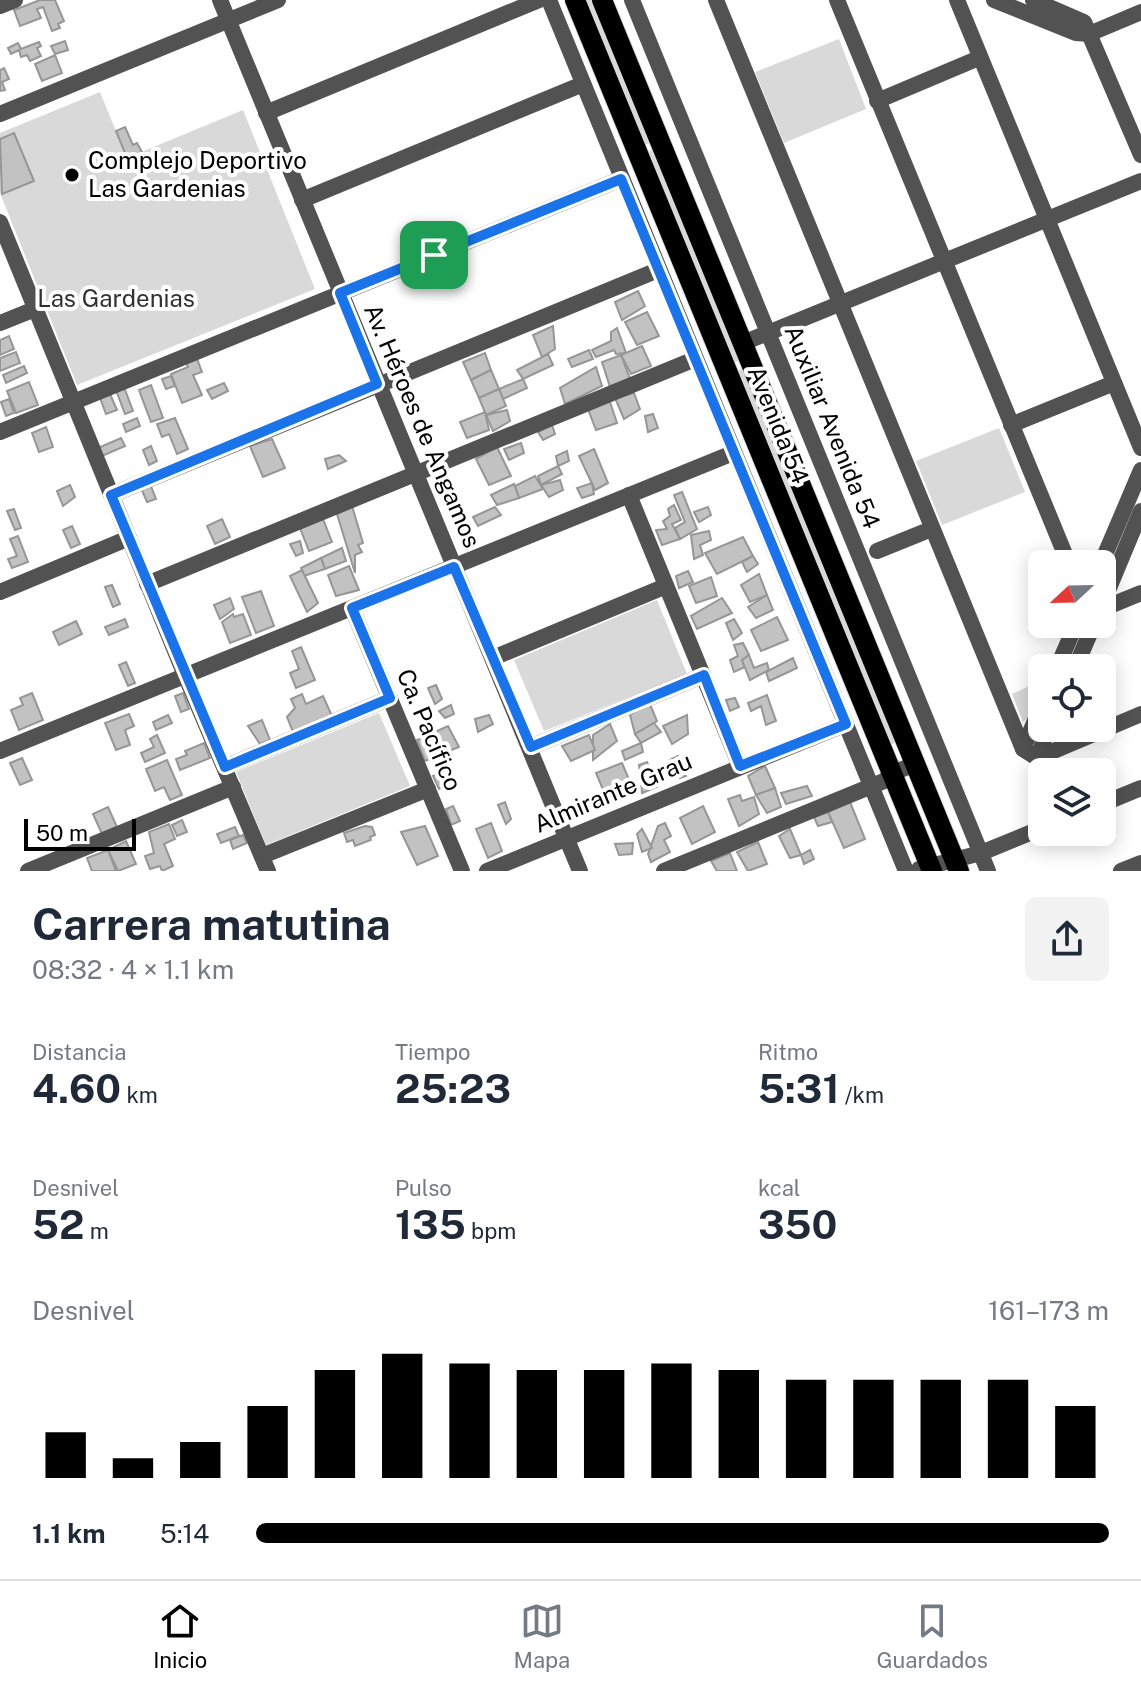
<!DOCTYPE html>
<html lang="es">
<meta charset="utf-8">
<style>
body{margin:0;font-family:"Public Sans",sans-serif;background:#f2f2f3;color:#1f2937;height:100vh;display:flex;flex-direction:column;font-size:30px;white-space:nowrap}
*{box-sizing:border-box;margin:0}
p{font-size:26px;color:#747a83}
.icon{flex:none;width:44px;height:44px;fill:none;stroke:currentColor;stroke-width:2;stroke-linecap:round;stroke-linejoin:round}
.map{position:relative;height:871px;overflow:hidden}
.panel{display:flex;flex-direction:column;background:#fff;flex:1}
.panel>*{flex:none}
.needle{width:52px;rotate:248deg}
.tools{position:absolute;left:1028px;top:550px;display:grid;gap:16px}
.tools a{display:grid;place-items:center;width:88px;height:88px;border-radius:12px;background:#fff;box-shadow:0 4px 20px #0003;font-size:40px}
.scale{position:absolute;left:24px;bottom:20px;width:112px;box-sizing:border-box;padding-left:8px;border:4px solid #000;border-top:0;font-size:22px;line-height:28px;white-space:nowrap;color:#000;-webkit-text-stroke:6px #fff;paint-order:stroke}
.pin{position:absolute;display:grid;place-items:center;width:68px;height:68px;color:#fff;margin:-34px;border-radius:16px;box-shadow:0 4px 12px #0006}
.round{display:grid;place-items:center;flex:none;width:84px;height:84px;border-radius:12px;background:#f2f2f3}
.overview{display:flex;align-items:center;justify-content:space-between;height:136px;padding:0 32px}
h1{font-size:44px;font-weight:700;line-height:60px}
.metrics{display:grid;grid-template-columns:repeat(3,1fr);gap:12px;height:136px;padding:8px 32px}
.metrics div{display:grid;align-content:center}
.metrics b{font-size:40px;font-weight:700}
.metrics small{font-size:22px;font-weight:400}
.metrics p{font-size:22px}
.chart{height:224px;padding:16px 32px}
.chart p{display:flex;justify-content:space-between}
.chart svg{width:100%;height:144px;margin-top:8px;stroke:#000;stroke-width:6}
ul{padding:0 32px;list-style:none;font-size:26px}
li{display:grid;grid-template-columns:128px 96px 1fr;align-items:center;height:60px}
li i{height:20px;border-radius:10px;background:#000}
.tabs{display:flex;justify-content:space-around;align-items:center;height:112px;border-top:2px solid #e0e1e3;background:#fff;font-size:22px;color:#747a83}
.tabs a{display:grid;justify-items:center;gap:4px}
.tabs .active{color:#000}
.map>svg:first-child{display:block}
.green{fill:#d9d9d9}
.building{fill:#c2c2c2;stroke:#969696;stroke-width:2}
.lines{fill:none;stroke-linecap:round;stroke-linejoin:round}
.major-casing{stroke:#dbdbdb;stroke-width:22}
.minor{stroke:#525252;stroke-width:16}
.major{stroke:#000;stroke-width:20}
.route-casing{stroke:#fff;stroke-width:16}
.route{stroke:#1a73e8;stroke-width:10}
.poi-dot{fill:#000;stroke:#fff;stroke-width:3}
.labels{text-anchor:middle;stroke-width:8;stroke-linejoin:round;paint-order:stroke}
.poi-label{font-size:24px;fill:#000;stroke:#fff;text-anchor:start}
.park-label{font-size:24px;fill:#303030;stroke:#fff}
.street-label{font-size:24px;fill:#000;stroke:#fff}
</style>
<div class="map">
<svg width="1141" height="871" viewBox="0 0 1141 871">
<rect width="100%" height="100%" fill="#fff"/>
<g class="green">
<path d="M584,0H594L653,142L642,146Z"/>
<path d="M839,39L866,109L784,143L755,72Z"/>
<path d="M100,92L127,158L243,110L315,289L77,385L0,193V133Z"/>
<path d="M655,149L742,359L733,363L645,153Z"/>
<path d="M745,368L899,742L889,745L736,371Z"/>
<path d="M999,428L1025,492L942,525L916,461Z"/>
<path d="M657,600L687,674L544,731L514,660Z"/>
<path d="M1042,680L1028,718L1023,722L1012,694Z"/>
<path d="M379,713L410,786L266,845L236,772Z"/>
</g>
<g class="building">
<path d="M40,0H55L64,21L58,24L60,28L52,31L43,7L37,9L41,18L20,26L14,10Z"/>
<path d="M65,41L68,50L55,54L51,46Z"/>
<path d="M39,42L41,46L37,48L41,56L30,61L27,55L21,57L19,50L11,54L8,48L18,43L21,49Z"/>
<path d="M55,55L62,73L42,81L35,64Z"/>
<path d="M4,68L9,79L2,82L5,90L0,91V70Z"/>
<path d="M125,127L133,145L137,143L142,152L127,158L116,131Z"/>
<path d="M14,133L34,181L2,194L0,139Z"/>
<path d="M638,291L645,306L622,320L615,302Z"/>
<path d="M647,312L659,336L637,345L625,322Z"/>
<path d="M553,326L555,349L542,357L533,335Z"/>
<path d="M617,328L626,353L616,354L614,350L596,357L592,350L611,341V332Z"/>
<path d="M9,336L14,349L0,355V340Z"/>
<path d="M642,346L651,366L631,374L621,355Z"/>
<path d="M589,350L593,359L572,367L568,359Z"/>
<path d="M16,352L20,363L0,371V358Z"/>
<path d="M485,353L491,370L471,380L463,362Z"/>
<path d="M548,354L553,365L523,379L517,370Z"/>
<path d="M621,355L630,379L610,387L602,362Z"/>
<path d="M197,359L202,372L193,375L202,395L182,403L171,374L188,367L186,363Z"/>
<path d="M24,366L27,373L6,383L3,375Z"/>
<path d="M596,367L602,386L565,404L560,388Z"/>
<path d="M491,370L499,389L479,398L471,380Z"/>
<path d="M171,376L175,386L166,389L162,379Z"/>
<path d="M523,379L527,388L503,399L499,389Z"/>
<path d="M29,382L38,405L16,413L7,391Z"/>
<path d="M224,383L228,391L212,399L207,390Z"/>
<path d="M151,385L163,418L151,422L139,390Z"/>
<path d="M124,387L133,411L125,414L116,390Z"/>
<path d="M499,389L506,406L486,415L479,398Z"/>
<path d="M634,393L640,409L624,419L615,398Z"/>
<path d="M110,394L117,410L106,414L100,398Z"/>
<path d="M9,399L14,413L6,416L1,402Z"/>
<path d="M609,399L617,423L596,430L586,404Z"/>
<path d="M507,410L510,421L493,431L486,415Z"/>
<path d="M485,412L489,430L467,438L460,422Z"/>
<path d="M653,414L658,428L648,432L645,416Z"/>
<path d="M137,418L140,426L126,432L123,424Z"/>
<path d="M175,418L188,449L177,454L169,434L162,437L157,424Z"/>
<path d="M552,425L555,434L543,440L538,432Z"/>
<path d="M46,427L53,447L39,452L32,433Z"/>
<path d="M121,438L125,446L102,456L98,448Z"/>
<path d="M272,439L285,468L263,477L250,446Z"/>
<path d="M521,443L524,453L509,460L504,449Z"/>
<path d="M151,446L157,461L149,465L143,450Z"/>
<path d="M497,447L511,476L489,485L476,459Z"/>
<path d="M594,449L608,483L595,490L579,456Z"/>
<path d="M567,451L569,461L558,466L556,456Z"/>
<path d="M339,455L346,461L328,469L325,459Z"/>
<path d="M558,466L562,474L541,485L538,476Z"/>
<path d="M535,476L543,489L519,498L515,486Z"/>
<path d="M560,480L563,490L549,497L541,485Z"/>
<path d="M592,483L594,494L582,498L577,488Z"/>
<path d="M150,484L156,499L147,502L141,488Z"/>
<path d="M514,484L519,498L497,505L491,495Z"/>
<path d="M70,485L75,497L63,506L57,491Z"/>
<path d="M453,485L456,496L443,500L440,492Z"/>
<path d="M682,492L697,529L680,539L675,528L685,522L674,495Z"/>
<path d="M674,505L681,520L672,524L680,539L662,545L656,530L667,529L663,521L670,516L668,509Z"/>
<path d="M352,506L363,543L358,545L362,552L355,555V573L337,514Z"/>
<path d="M495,507L501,515L478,526L473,517Z"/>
<path d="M708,507L711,515L699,522L694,512Z"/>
<path d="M14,509L21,528L15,530L7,511Z"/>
<path d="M222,519L230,537L215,544L207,526Z"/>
<path d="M323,519L332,542L309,551L300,528Z"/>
<path d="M72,526L80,544L71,548L63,530Z"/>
<path d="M709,531L711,540L700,545L703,555L694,559L691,535Z"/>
<path d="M18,536L28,562L12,568L8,559L17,556L10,539Z"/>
<path d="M743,537L753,556L717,574L705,553Z"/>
<path d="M300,541L303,553L296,556L290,544Z"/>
<path d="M342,548L346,561L325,569L321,558Z"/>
<path d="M753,556L758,564L747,572L742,562Z"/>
<path d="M321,558L325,569L304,576L301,568Z"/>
<path d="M349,566L359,590L336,596L328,575Z"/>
<path d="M302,570L318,603L307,612L290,576Z"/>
<path d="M688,571L693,582L679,588L676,576Z"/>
<path d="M759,574L767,595L750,602L741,585Z"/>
<path d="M711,577L717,596L696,603L689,586Z"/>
<path d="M112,585L120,604L113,607L105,587Z"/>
<path d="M261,591L274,626L256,633L242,597Z"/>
<path d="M767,595L773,610L756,618L748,607Z"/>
<path d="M230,598L234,609L220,619L214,605Z"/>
<path d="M722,598L732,613L697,629L691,616Z"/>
<path d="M233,614L234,617L243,614L251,635L230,643L222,622Z"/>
<path d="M777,617L788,640L761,651L751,630Z"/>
<path d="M125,619L128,627L109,635L105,627Z"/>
<path d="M734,619L742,633L733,640L726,623Z"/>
<path d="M76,621L82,634L59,645L53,632Z"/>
<path d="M743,643L749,655L742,660L745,667L734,672L730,660L738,656L734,645Z"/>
<path d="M301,647L315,680L296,688L290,673L299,669L292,651Z"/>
<path d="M749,655L754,668L767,663L769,670L750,680L742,660Z"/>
<path d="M793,658L797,668L769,681L766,672Z"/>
<path d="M126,662L135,683L128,686L119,665Z"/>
<path d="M436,685L442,699L435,704L428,688Z"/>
<path d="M32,693L43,720L19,730L11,710L23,705L20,698Z"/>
<path d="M183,693L189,709L181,712L175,696Z"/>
<path d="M302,694L306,704L323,696L332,716L293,732L287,717L295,708L291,699Z"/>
<path d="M767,695L776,721L766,725L761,706L751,711L748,703Z"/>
<path d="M735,698L739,707L730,711L726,700Z"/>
<path d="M649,702L657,721L635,734L630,715Z"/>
<path d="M451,705L454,714L445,718L439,711Z"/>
<path d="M129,714L134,726L125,730L130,745L116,750L105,723Z"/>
<path d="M168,715L172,723L156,730L153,722Z"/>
<path d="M489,715L493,724L478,732L475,719Z"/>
<path d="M687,715L688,734L672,744L663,726Z"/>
<path d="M262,720L270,740L260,744L248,726Z"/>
<path d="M654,723L661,732L641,743L635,734Z"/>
<path d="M610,724L617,741L593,760V735Z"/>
<path d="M448,726L459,747L425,761L417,740Z"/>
<path d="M157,735L165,753L145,762L141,753L154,747L150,739Z"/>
<path d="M589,735L595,750L571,761L562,746Z"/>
<path d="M204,743L210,758L180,770L176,759L187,755L185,751Z"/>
<path d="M641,743L643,752L625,760L622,751Z"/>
<path d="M678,756L686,776L680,778L670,760Z"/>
<path d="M22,758L32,780L20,785L10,763Z"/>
<path d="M167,760L182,795L170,800L164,787L155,791L146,769Z"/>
<path d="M647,762L657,787L642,793L639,765Z"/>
<path d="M622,763L631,784L607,799L596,773Z"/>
<path d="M765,766L775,788L756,795L748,776Z"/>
<path d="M442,772L447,785L439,789L433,776Z"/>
<path d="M807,786L812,796L786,804L781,793Z"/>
<path d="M775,788L781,807L767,813L756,795Z"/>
<path d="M740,795L742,801L754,797L759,814L739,826L728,799Z"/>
<path d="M505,802L511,819L506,824L498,805Z"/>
<path d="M850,802L865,839L844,848L828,812Z"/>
<path d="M453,806L460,821L451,825L446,809Z"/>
<path d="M703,806L715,832L692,844L680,818Z"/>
<path d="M108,807L117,827L102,834L93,814Z"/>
<path d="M828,812L832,822L818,826L814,817Z"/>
<path d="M182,820L187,832L177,836L172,825Z"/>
<path d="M491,823L502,851L488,858L476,829Z"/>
<path d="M665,823L671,836L664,840L670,852L651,862L648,854L658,826Z"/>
<path d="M169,824L175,839L164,844L173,866L162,871L160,866L150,869L145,856L154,853L149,832Z"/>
<path d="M365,826L372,827L375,835L370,837L371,840L355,846L353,840L347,842L344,833Z"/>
<path d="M425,826L438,856L417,865L401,832Z"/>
<path d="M235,827L239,836L221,843L217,834Z"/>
<path d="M642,829L652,848L642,852L637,834Z"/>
<path d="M790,829L801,855L790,858L779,836Z"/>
<path d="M243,835L247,843L233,849L230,840Z"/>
<path d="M126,841L136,864L118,871L108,850Z"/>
<path d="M758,842L767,864L748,871L737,852Z"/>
<path d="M633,843L632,854L619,855L615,844Z"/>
<path d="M108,850L116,871H92L87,858Z"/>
<path d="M810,850L814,859L804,864L801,855Z"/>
<path d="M730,853L737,871H717L711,861Z"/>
</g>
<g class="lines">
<defs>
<g id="major">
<path d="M575,0L932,871"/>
<path d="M602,0L959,871"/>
</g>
</defs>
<use href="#major" class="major-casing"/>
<g class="minor">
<path d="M220,0L580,871"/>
<path d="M549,0L906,871"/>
<path d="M632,0L988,871"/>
<path d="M716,0L1023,749L1037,758L1141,714"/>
<path d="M837,0L1069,564"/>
<path d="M957,0L1141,448"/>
<path d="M994,0L1076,33L1089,34L1141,12"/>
<path d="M1033,0L1084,22L1141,155"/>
<path d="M0,6L15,0"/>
<path d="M877,101L979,58"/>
<path d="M266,113L539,0"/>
<path d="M0,114L278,0"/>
<path d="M302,200L583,84"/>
<path d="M0,222L182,668L268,871"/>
<path d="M0,323L35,309"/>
<path d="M743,343L1141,181"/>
<path d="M1011,425L1114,383"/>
<path d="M0,432L621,179"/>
<path d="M111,495L658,270"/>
<path d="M629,495L740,766"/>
<path d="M877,551L924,532"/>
<path d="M1101,564L1141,470"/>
<path d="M147,584L695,359"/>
<path d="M0,592L129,538"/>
<path d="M1102,605L1141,511"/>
<path d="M352,608L462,871"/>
<path d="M1102,609L1141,593"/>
<path d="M493,658L666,586"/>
<path d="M1057,668L1076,624"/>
<path d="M1075,668L1094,624"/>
<path d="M531,747L704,675"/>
<path d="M1023,749L1042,704"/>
<path d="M0,751L733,453"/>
<path d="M1037,758L1049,728"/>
<path d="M225,767L390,698"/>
<path d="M1102,804L1141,788"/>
<path d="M262,856L428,789"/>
<path d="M919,869L981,853L1042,828"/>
<path d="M28,871L233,787"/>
<path d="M487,871L846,724"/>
<path d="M664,871L884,781L892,773L916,764"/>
<path d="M1121,871L1141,863"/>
</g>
<use href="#major" class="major"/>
</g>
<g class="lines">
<defs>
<path id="route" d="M621,179L846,724L740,766L704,675L531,747L454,567L352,608L390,698L225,767L111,495L377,384L340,293Z"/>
</defs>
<use href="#route" class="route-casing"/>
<use href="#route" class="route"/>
</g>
<circle class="poi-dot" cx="72" cy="175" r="8"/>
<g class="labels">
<g class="poi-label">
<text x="88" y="169">Complejo Deportivo<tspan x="88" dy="28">Las Gardenias</tspan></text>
</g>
<g class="park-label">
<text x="116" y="307">Las Gardenias</text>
</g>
<g class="street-label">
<text transform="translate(778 425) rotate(68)" y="8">Avenida 54</text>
<text transform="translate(422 426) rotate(67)" y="8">Av. Héroes de Angamos</text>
<text transform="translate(832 427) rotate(68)" y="8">Auxiliar Avenida 54</text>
<text transform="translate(429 730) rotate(67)" y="8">Ca. Pacífico</text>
<text transform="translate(613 793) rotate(-23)" y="8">Almirante Grau</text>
</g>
</g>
</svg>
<div class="tools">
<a><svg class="needle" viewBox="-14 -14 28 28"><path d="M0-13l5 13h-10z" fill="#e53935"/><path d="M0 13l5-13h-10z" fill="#747a83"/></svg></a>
<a><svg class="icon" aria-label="locate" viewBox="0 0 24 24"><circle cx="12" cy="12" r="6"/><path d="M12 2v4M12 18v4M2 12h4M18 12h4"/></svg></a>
<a><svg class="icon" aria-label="layers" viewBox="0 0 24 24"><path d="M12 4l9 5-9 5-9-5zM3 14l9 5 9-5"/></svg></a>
</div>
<div class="scale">50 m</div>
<div class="pin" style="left:434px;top:255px;background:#1e9e55"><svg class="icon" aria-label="arrive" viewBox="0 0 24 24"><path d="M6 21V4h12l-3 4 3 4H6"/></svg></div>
</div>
<section class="panel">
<div class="overview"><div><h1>Carrera matutina</h1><p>08:32 · 4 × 1.1 km</p></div><a class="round"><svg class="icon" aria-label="share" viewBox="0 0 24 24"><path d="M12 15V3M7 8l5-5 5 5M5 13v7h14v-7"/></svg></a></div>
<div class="metrics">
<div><p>Distancia</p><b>4.60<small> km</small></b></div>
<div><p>Tiempo</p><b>25:23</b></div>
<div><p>Ritmo</p><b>5:31<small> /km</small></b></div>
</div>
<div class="metrics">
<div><p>Desnivel</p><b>52<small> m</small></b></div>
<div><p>Pulso</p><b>135<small> bpm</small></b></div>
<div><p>kcal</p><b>350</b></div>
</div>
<div class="chart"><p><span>Desnivel</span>161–173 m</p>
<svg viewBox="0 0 160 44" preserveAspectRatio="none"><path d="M5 44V30M15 44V38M25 44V33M35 44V22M45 44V11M55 44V6M65 44V9M75 44V11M85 44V11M95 44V9M105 44V11M115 44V14M125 44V14M135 44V14M145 44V14M155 44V22"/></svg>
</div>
<ul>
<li><b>1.1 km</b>5:14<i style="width:100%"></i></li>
</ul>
</section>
<nav class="tabs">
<a class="active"><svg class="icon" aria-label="home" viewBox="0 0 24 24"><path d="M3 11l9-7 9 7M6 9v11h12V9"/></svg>Inicio</a>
<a><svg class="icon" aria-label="map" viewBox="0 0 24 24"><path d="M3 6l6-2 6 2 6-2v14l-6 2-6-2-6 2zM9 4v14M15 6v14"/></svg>Mapa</a>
<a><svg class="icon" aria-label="saved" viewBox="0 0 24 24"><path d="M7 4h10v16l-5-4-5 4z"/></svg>Guardados</a>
</nav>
